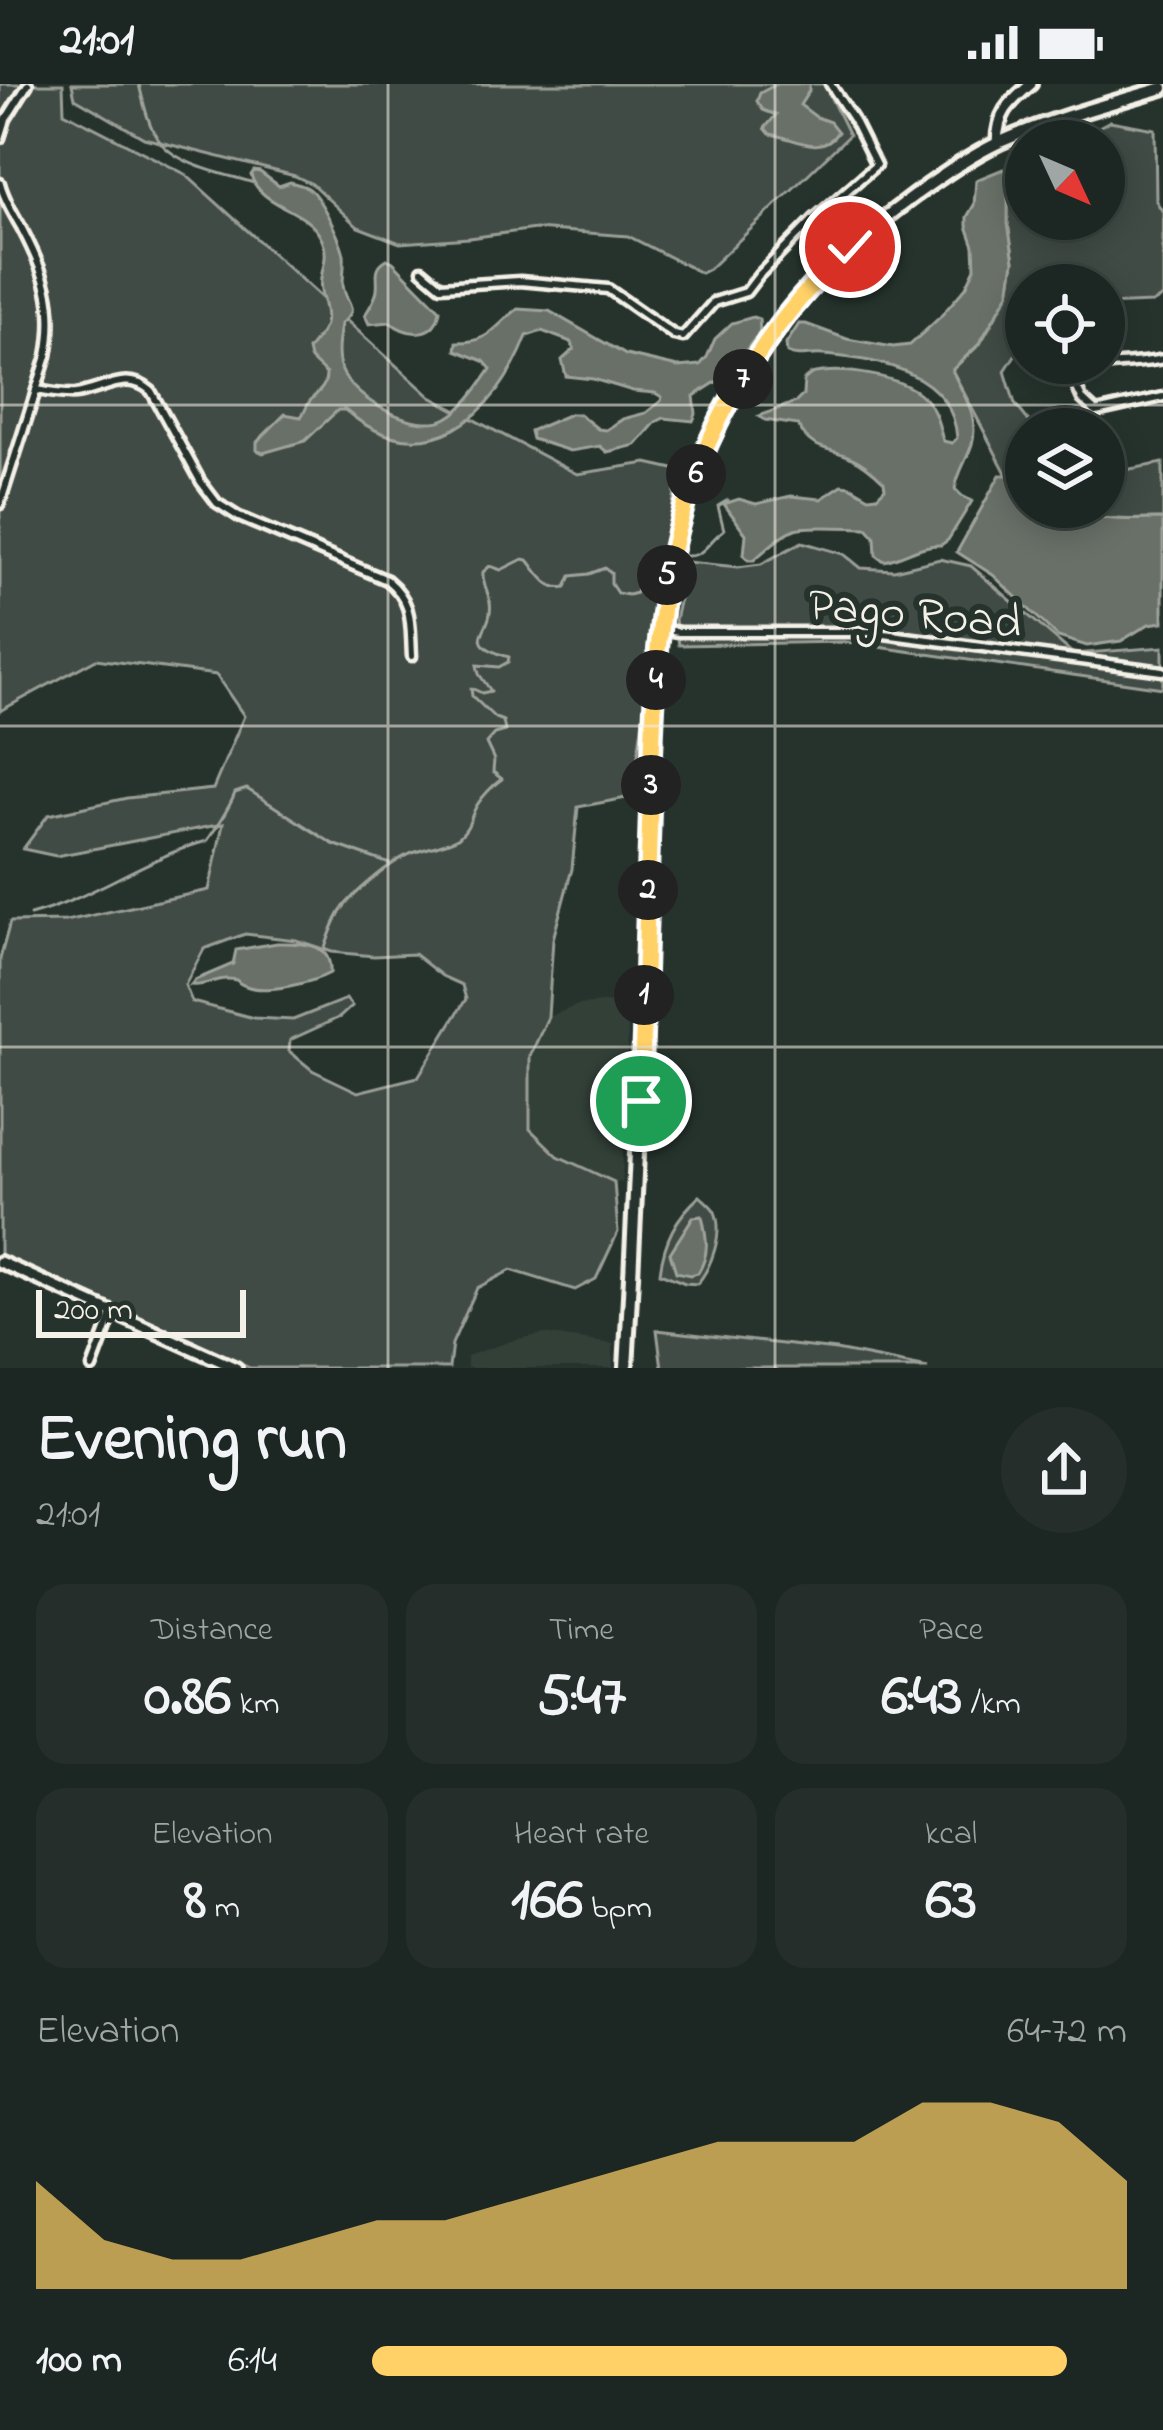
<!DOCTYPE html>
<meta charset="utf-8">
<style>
body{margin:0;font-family:"Indie Flower",sans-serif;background:#252e2a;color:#f1f3f6;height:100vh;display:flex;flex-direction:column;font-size:45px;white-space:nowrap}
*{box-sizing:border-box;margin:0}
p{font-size:39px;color:#a0a5a5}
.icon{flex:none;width:66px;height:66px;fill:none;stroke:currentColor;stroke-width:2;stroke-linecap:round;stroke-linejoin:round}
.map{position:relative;height:1284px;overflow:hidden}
.details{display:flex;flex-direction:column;background:#1c2622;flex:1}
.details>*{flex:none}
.needle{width:78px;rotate:134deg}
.tools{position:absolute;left:1005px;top:36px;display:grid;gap:24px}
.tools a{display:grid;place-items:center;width:120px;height:120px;border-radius:50%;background:#1c2622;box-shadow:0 6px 30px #0003,0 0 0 3px #3a4340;font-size:60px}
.scale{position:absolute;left:36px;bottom:30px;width:210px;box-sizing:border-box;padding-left:12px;border:6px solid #f4f1e8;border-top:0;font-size:33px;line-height:42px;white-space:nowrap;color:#f4f1e8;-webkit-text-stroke:9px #26332d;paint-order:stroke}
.pin{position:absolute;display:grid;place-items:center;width:102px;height:102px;color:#fff;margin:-51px;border:6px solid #fff;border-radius:50%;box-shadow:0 3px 12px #0007}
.km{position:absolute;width:60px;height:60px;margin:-30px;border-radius:50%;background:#222;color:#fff;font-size:33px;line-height:60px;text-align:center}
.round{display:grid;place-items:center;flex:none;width:126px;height:126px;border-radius:63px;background:#252e2a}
.head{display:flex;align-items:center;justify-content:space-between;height:204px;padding:0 36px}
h1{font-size:66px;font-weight:700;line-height:90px}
.figures{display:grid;grid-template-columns:repeat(3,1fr);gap:18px;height:204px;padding:12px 36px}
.figures div{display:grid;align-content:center;border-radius:30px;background:#252e2a;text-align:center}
.figures b{font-size:60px;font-weight:700}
.figures small{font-size:33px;font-weight:400}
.figures p{font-size:33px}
.chart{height:336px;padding:24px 36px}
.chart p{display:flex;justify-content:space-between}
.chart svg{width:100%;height:216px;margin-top:12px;fill:#ffd166;opacity:.7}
ul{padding:0 36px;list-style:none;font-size:39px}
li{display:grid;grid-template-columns:192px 144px 1fr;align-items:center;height:90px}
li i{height:30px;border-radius:15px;background:#ffd166}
.status{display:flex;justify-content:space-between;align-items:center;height:84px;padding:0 60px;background:#1c2622;direction:ltr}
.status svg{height:33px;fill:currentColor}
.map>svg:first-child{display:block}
.built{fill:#333f39}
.green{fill:#414b45;stroke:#9a9e96;stroke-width:3;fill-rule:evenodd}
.water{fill:#676f68;stroke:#9fa39b;stroke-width:3}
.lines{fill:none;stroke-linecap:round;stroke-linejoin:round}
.stream{stroke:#9fa39b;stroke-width:3}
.minor-casing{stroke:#f4f1e8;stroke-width:15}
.secondary-casing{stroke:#f4f1e8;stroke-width:18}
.primary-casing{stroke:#f4f1e8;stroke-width:20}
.minor{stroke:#26332d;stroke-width:6}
.secondary{stroke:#26332d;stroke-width:9}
.primary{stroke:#26332d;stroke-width:10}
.route-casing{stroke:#fff;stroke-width:24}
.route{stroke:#ffd166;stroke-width:15}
.grid{fill:none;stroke:#f4f1e8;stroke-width:3;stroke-opacity:0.55}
.labels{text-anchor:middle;stroke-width:12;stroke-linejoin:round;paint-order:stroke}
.street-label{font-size:48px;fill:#f4f1e8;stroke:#26332d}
</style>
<div class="status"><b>21:01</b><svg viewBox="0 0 49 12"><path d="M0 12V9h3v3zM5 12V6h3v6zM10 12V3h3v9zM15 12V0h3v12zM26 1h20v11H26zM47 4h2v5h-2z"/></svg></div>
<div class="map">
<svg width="1163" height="1284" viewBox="0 0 1163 1284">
<rect width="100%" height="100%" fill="#26332d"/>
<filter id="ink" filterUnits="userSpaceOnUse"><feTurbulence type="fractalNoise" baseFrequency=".00833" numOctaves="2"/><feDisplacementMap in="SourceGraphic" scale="24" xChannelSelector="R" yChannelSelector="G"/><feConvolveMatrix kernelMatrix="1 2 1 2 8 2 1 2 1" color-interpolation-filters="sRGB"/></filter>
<g filter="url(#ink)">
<g class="built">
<path d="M629,917L622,1098H614L557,1072L530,1045V972L548,933L578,921Z"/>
<path d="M544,1250L613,1260V1284H467V1272L517,1255Z"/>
</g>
<g class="green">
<path d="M0,0H63L64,28L185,90L431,313L577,390L647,379L678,386L632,713L578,723L572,785L553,855L548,933L530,972V1045L558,1072L614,1098L618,1148L596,1195L575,1206L511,1186L477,1204L452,1260L449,1284H250L0,1171V875L10,838L66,837L209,806L223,740L56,772L23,765L48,731L127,714L213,705L244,632L216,591L96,575L0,627ZM245,850L296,856L332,868L374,872L414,870L442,892L462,901L466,915L418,993L358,1008L312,986L289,967L290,956L340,933L352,922L346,915L293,936L254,934L192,918L185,901L204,865Z"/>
<path d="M72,0H824L849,51L709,185L701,189L628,152L535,145L469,154L400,159L358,143L312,100L295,92L144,54L75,14Z"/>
<path d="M1110,37L1155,45L1156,117L1163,128V213L1152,219L1104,221V201H1026V254L1005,287L1015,320L1035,345H1026V408L1007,391L952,286L980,260L1009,209L1014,177L1008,140V90L1026,81V135H1104V57H1072Z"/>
<path d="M1163,379V435C1128,435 1084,439 1053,423H1104V397L1125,386Z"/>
<path d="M802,458L844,470L861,484L894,486L940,475L971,482L1073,570L1163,563V604L844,558L679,561L675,536L688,478L738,483L761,480Z"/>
<path d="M700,1112C705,1117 712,1122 715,1128C724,1149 711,1184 697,1200L685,1199L660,1189C664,1156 676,1133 700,1112Z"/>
<path d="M657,1246L836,1266L928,1284H662Z"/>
</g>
<g class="water">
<path d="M777,0H809V7L800,21L816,33L830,38L838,48C820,73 796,54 770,50L765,44L776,31L763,26L757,17L760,9Z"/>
<path d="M1003,85L1008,90V140L1014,177L1009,209L979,260L952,286C962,309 980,332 972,360C967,376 958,388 955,405L962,412L972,417L948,456L941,461C921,460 904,473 884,477L876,471L875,453L867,444C852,444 807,441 795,445C780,451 766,466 754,476H748L744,471L746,450L724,420L739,415L756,420L791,412L821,415L842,401L850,402L869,413L877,412L885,404L884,398C874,388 864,379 850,373C826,362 812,368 798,341L765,336L759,332L796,318L803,311L804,296L811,290C840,283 901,291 923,313C936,325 939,341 943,357L952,359L957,354C952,287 877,275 824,271C810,269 800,275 787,269L786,260L799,240H806L847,255L893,263L910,261L940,233L966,203L975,184L974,162L967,142V133L974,121L976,96Z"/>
<path d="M254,87L260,88L279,102L290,98C296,100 302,101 308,104C319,110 342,158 344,171C345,180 343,190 343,200C345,221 362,223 341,240C339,255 335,273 342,287C354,316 417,350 447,334C465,324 480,301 491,285L484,277L456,266L457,258C490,259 494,242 518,225L549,227L626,271L678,283L700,281L707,273L715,255L732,239L753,233L759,235L760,248L734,282L716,298L694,312L696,330L693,337L664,334L656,338L636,361L607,368L600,362L570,367L532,355L530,347L570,330H579L598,345L606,346L623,335L646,329L661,317L662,313L655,309L633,307L593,295L566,292L562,276L574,265L571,258L542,247L527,252C496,333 425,394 345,326H338L305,357L263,369L257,366V358L285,330L301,333C304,329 306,325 308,320C315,308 326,307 326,290L310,275L308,266C330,240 328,238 321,207C317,187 333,175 320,152C304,123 260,123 251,91Z"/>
<path d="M387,175L393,178L440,226C436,254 409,253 390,238L369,240L365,231C369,224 376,215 377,206C379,192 372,184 387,175Z"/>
<path d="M1000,391H1008L1026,408V423C1056,423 1083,433 1113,435C1130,436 1147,435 1163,435V538L1149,540L1121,557L1087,562L1058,553L993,491L957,468Z"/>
<path d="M277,859C300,859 332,857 330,889C312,899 265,910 246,902C232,897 244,896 228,895C215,894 205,903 191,901L195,896L233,880L236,866Z"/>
<path d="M702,1132C707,1153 710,1170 698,1189L690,1191L676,1188L670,1169L693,1133Z"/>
</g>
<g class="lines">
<g class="stream">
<path d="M139,0C143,17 148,41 158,55C176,82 226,90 254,99"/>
<path d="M678,471C705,477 706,458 724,446L718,422L728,416"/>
<path d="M30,831C92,815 145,773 207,757C215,746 231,721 235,709L247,705L333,760L390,780"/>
<path d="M324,867C329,853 334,836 343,824C354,809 391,778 408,771C420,765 450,760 459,753C472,741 469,734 477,721C482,713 493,701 502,695L493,688L494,676L486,659L494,650L505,647L503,637L495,634L472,612L471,604L482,609L491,607L479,590L477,581L499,583L508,578L509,573C457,557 495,549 490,518C488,506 482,501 483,488L490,482L501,486L523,475L528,476C539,489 547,507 566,503L571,492L589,490L605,484L611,488V500L617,509L628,511L636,509L639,500C652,496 653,484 655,472L661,468L666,469"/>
</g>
<defs>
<g id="minor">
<path d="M0,54L6,35L28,0"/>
<path d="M0,99C4,115 13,129 21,143C45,189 57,220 47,272L0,420"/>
<path d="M422,186L441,202L520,197L608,205L674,251L683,253L714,218L746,208L759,191L814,135L876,81L853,35L830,0"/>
<path d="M1163,275C1137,281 1105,278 1082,287L1075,300L1082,315L1096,328L1163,313"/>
<path d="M36,306C50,308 63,311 76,310C104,306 127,286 151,307L201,398L217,419L239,433L387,496C414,518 410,539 412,572"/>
<path d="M660,545L679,548H869L1163,587"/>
<path d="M92,1284L113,1228"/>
</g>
<g id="secondary">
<path d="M997,59C998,28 1008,20 1031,0"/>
<path d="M0,1178L236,1284"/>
</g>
<path id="primary" d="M626,1284C635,1127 642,970 647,813C651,705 648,594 668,488C697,335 790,201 915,111C942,92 970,72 1000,58C1052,35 1108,20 1163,4"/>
</defs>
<use href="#minor" class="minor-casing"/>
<use href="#secondary" class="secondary-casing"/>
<use href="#primary" class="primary-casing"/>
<use href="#minor" class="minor"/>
<use href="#secondary" class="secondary"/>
<use href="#primary" class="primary"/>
</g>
</g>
<g class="lines" filter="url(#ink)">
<defs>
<path id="route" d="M641,1017C644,920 647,823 650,726C653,647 654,568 668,490C689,366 758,248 850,163"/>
</defs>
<use href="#route" class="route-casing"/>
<use href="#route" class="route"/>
</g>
<path class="grid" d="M388,0V1284M775,0V1284M0,321H1163M0,642H1163M0,963H1163"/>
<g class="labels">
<g class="street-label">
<text transform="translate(915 527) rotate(5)" y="17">Pago Road</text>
</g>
</g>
</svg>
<div class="tools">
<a><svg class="needle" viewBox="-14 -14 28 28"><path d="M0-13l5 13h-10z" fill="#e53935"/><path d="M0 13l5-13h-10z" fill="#a0a5a5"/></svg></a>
<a><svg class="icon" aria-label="locate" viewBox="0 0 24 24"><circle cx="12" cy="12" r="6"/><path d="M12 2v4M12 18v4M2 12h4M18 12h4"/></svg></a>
<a><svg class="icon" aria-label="layers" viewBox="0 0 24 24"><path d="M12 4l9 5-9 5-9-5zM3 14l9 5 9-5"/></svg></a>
</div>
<div class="scale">200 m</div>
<div class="pin" style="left:641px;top:1017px;background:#1e9e55"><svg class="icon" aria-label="arrive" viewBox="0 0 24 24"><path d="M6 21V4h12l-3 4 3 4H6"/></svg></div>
<div class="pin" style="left:850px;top:163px;background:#d93025"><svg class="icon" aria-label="check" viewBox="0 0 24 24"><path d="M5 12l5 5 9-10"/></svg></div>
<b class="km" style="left:644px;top:911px">1</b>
<b class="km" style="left:648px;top:806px">2</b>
<b class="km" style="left:651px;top:701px">3</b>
<b class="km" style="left:656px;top:596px">4</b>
<b class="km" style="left:667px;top:491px">5</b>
<b class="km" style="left:696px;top:390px">6</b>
<b class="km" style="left:743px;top:295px">7</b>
</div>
<section class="details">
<div class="head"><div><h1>Evening run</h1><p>21:01</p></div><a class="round"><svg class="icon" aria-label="share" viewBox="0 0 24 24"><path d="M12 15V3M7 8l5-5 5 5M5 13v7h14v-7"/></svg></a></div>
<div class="figures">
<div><p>Distance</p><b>0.86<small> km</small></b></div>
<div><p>Time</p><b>5:47</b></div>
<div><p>Pace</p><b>6:43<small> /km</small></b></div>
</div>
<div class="figures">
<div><p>Elevation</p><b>8<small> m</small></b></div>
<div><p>Heart rate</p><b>166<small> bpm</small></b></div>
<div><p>kcal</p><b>63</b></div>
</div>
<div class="chart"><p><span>Elevation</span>64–72 m</p>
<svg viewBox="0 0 160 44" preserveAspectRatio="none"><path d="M0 44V22L10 34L20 38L30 38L40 34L50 30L60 30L70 26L80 22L90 18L100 14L110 14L120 14L130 6L140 6L150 10L160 22V44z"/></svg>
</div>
<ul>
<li><b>100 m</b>6:14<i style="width:92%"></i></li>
</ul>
</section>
